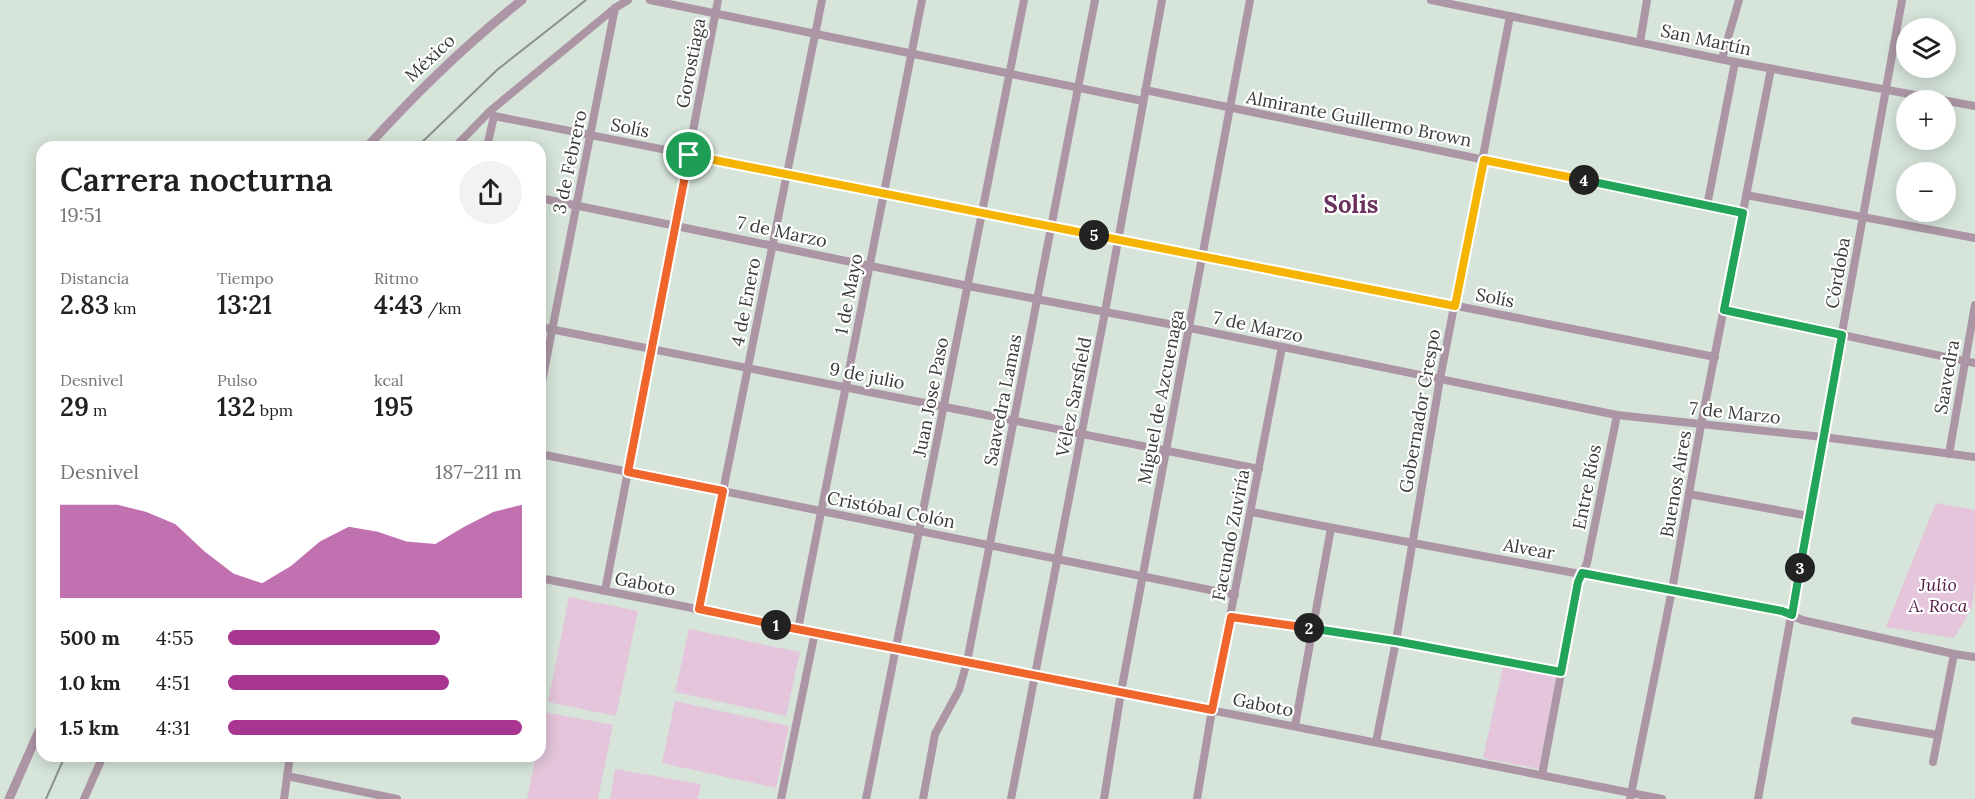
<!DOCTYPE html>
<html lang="es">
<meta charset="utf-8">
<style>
body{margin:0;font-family:Lora,serif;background:#f2f2f2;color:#202124;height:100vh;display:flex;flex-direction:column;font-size:22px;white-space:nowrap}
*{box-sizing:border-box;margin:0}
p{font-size:20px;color:#757577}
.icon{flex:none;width:33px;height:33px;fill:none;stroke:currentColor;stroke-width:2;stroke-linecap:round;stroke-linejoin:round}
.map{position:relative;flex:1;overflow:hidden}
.details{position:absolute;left:36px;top:141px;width:510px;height:621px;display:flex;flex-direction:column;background:#fff;border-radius:18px;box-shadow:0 3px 15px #0003}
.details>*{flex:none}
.fabs{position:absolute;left:1896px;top:18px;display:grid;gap:12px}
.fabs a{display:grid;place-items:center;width:60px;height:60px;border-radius:50%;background:#fff;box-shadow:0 3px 15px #0003;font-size:30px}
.pin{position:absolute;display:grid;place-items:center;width:51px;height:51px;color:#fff;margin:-26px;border:3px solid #fff;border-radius:50%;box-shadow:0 2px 6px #0007}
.km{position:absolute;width:30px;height:30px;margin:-15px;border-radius:50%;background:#222;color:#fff;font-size:16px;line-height:30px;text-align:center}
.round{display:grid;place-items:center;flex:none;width:63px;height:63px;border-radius:32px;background:#f2f2f2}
.head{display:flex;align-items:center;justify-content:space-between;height:102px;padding:0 24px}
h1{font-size:33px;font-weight:600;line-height:45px}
.metrics{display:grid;grid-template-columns:repeat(3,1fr);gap:9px;height:102px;padding:6px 24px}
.metrics div{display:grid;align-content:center}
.metrics b{font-size:26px;font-weight:600}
.metrics small{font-size:16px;font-weight:400}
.metrics p{font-size:16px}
.chart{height:168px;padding:12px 24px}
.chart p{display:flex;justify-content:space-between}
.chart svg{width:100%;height:108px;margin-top:6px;fill:#a8358f;opacity:.7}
ul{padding:0 24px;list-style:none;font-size:20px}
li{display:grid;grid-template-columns:96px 72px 1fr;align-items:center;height:45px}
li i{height:15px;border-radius:8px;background:#a8358f}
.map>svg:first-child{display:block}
.green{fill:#e4c5db}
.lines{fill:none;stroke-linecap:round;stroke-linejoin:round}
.minor{stroke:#ac96a5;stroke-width:8}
.tertiary{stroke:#ac96a5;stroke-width:9}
.rail{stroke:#89928b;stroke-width:2}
.split-1-casing{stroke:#fff;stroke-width:12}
.split-2-casing{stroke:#fff;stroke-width:12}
.split-3-casing{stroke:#fff;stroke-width:12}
.split-4-casing{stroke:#fff;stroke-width:12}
.split-5-casing{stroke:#fff;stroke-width:12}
.split-6-casing{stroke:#fff;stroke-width:12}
.split-1{stroke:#f0652b;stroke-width:8}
.split-2{stroke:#f0652b;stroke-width:8}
.split-3{stroke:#22a559;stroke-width:8}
.split-4{stroke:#22a559;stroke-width:8}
.split-5{stroke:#f5b400;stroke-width:8}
.split-6{stroke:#f5b400;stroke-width:8}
.labels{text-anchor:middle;stroke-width:4.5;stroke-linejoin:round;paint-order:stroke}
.street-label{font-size:18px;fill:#383d39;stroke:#fff}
.park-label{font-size:18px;font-style:italic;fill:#531a47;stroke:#fff}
.district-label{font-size:24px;font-weight:bold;fill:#6a315c;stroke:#fff}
</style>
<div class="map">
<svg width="1975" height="799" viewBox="0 0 1975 799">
<rect width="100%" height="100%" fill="#d6e4d9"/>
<g class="green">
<path d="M1936,503L1975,510V582L1972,608L1954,638L1886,627Z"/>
<path d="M569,597L638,611L616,716L548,702Z"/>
<path d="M689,629L800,652L786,716L675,692Z"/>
<path d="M1503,667L1556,676L1539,769L1483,758Z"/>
<path d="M675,701L789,726L776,788L662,763Z"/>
<path d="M545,712L613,725L598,799H527L536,756H540V736Z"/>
<path d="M615,769L701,784L698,799H610Z"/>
</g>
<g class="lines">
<g class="minor">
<path d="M650,0L1143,101"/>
<path d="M1431,0L1730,61L1975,106"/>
<path d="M1640,42L1647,0"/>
<path d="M1722,59L1739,0"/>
<path d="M1145,90L1743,213"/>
<path d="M494,116L1715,357"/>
<path d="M455,147L490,111L615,8L628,0"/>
<path d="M487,147L494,116L491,113"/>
<path d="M1746,195L1975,238"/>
<path d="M540,198L968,286L1190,328L1617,415L1823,437L1975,457"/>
<path d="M1707,206L1735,62"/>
<path d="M1724,310L1975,363"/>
<path d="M540,327L1259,469"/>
<path d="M540,392L615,8"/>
<path d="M540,454L1235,595"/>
<path d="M1949,454L1975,305"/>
<path d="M1689,494L1809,516"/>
<path d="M1252,512C1428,547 1605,578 1782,611L1802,620L1954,654L1975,657"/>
<path d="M540,578L1662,799"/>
<path d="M605,591L718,0"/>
<path d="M699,610L822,0"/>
<path d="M1231,617L1396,641L1561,672"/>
<path d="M798,629L922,0"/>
<path d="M1855,721L1938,735"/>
<path d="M1295,726L1331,528"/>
<path d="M1376,742L1396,641L1440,379L1510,16"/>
<path d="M1933,762L1954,654"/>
<path d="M1542,775L1578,582L1587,563L1617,415"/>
<path d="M287,776L397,799"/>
<path d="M84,799L103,756"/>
<path d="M284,799L290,756"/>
<path d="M781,799L815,632"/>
<path d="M866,799L1024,0"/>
<path d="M923,799L935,734L959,690L967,662L1095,0"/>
<path d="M1011,799L1105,312L1162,0"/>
<path d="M1104,799L1121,692L1250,0"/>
<path d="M1197,799L1212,710L1282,347"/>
<path d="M1630,799L1672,590L1701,425L1771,69"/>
<path d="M1758,799L1902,0"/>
</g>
<g class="tertiary">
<path d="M367,147C415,94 466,44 522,0"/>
<path d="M9,799L42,724"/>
</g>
<g class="rail">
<path d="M417,147L497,70L586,0"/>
<path d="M46,799L65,756"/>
</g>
</g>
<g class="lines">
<defs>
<path id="split-1" d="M689,155L628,472L723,491L699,609L776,625"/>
<path id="split-2" d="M776,625L1212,710L1231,617L1309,628"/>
<path id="split-3" d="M1309,628L1395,641L1561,672L1578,582L1582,573L1782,611L1792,615L1800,568"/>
<path id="split-4" d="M1584,180L1743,213L1724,310L1842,335L1800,568"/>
<path id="split-5" d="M1094,235L1455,306L1484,160L1584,180"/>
<path id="split-6" d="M689,155L1094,235"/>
</defs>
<use href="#split-1" class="split-1-casing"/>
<use href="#split-2" class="split-2-casing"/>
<use href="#split-3" class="split-3-casing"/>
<use href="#split-4" class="split-4-casing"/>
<use href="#split-5" class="split-5-casing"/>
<use href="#split-6" class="split-6-casing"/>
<use href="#split-1" class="split-1"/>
<use href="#split-2" class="split-2"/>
<use href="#split-3" class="split-3"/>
<use href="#split-4" class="split-4"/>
<use href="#split-5" class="split-5"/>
<use href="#split-6" class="split-6"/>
</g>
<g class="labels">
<g class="street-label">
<text transform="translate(1706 40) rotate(12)" y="6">San Martín</text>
<text transform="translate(430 58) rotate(-43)" y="6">México</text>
<text transform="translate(691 63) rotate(-79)" y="6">Gorostiaga</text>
<text transform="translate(1359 119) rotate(11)" y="6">Almirante Guillermo Brown</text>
<text transform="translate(630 128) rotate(11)" y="6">Solís</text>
<text transform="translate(570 162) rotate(-78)" y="6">3 de Febrero</text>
<text transform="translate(782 232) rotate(12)" y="6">7 de Marzo</text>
<text transform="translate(1838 273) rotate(-80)" y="6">Córdoba</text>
<text transform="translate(849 294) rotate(-79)" y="6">1 de Mayo</text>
<text transform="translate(1495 298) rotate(11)" y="6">Solís</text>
<text transform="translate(746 302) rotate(-79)" y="6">4 de Enero</text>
<text transform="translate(1258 327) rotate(12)" y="6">7 de Marzo</text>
<text transform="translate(867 376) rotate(11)" y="6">9 de julio</text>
<text transform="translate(1947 377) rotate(-80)" y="6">Saavedra</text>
<text transform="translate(931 397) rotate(-79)" y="6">Juan Jose Paso</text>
<text transform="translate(1074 397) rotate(-79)" y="6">Vélez Sarsfield</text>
<text transform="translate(1161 397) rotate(-79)" y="6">Miguel de Azcuenaga</text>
<text transform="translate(1003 400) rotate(-79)" y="6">Saavedra Lamas</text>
<text transform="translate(1420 411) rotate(-80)" y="6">Gobernador Crespo</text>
<text transform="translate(1735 413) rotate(6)" y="6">7 de Marzo</text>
<text transform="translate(1676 484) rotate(-80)" y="6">Buenos Aires</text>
<text transform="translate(1587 487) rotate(-79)" y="6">Entre Ríos</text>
<text transform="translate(891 510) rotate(11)" y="6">Cristóbal Colón</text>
<text transform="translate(1231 535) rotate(-79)" y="6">Facundo Zuviría</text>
<text transform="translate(1529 549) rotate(10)" y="6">Alvear</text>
<text transform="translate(645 584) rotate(11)" y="6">Gaboto</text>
<text transform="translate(1263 705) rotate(11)" y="6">Gaboto</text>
</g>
<g class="park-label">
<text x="1938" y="591">Julio<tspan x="1938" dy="21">A. Roca</tspan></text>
</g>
<g class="district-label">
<text x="1351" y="213">Solis</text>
</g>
</g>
</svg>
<div class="fabs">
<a><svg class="icon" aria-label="layers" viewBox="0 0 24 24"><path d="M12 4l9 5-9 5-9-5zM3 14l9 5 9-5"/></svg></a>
<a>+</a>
<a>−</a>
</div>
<div class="pin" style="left:689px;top:155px;background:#1e9e55"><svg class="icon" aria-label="arrive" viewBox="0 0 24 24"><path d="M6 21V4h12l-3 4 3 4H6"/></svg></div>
<b class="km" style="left:776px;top:625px">1</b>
<b class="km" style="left:1309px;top:628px">2</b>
<b class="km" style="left:1800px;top:568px">3</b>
<b class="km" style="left:1584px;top:180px">4</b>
<b class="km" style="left:1094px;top:235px">5</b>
<section class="details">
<div class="head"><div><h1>Carrera nocturna</h1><p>19:51</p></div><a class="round"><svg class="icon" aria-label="share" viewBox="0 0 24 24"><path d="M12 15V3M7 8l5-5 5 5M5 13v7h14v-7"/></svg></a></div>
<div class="metrics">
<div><p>Distancia</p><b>2.83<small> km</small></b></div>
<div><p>Tiempo</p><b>13:21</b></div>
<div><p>Ritmo</p><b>4:43<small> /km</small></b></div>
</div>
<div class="metrics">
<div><p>Desnivel</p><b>29<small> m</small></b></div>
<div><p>Pulso</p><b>132<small> bpm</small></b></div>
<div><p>kcal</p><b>195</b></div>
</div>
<div class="chart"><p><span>Desnivel</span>187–211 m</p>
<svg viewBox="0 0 160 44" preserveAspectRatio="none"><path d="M0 44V6L10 6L20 6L30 9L40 14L50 25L60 34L70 38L80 31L90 21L100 15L110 17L120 21L130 22L140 15L150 9L160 6V44z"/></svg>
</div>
<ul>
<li><b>500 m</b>4:55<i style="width:72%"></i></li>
<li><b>1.0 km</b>4:51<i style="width:75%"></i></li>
<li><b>1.5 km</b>4:31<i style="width:100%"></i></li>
</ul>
</section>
</div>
